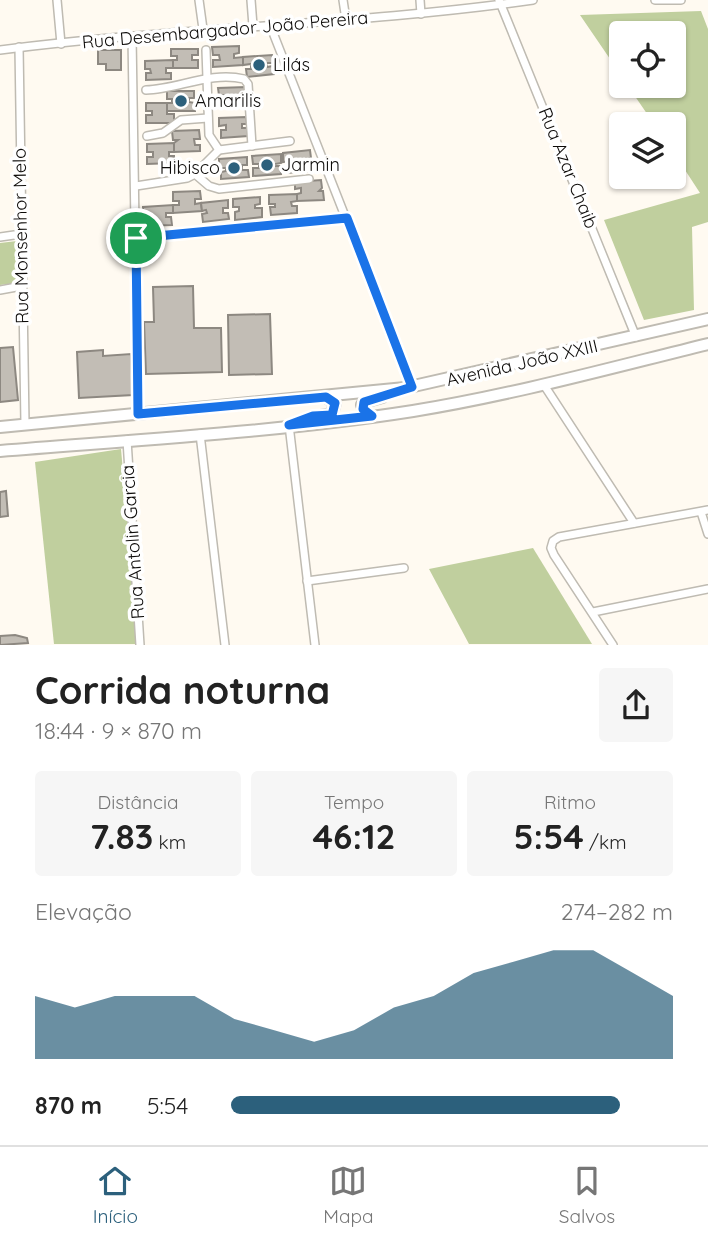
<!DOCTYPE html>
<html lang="pt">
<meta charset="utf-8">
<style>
body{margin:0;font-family:Quicksand,sans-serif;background:#f6f6f6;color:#222;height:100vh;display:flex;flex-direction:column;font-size:26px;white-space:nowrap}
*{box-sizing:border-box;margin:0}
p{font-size:23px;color:#767676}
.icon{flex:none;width:38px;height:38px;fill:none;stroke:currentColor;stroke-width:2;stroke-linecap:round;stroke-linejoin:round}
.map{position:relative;height:645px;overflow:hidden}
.drawer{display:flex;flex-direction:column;background:#fff;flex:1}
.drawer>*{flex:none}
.buttons{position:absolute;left:609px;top:21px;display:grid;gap:14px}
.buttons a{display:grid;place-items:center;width:77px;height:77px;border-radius:7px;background:#fff;box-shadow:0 2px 5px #0004;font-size:35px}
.pin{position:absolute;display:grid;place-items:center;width:60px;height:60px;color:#fff;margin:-30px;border:4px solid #fff;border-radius:50%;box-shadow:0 2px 7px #0007}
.round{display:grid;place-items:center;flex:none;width:74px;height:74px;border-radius:7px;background:#f6f6f6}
.overview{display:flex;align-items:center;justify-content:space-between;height:119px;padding:0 35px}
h1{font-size:38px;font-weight:800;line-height:52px}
.stats{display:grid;grid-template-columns:repeat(3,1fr);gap:10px;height:119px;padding:7px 35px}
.stats div{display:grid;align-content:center;border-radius:7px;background:#f6f6f6;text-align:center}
.stats b{font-size:35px;font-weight:800}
.stats small{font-size:19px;font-weight:400}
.stats p{font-size:19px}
.chart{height:196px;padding:14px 35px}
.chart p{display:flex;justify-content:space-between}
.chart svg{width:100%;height:126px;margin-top:7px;fill:#2c607c;opacity:.7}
ul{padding:0 35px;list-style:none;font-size:23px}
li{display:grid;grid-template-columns:112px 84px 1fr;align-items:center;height:52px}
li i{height:18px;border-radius:9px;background:#2c607c}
.tabs{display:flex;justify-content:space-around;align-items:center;height:98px;border-top:2px solid #e0e0e0;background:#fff;font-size:19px;color:#767676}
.tabs a{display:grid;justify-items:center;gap:4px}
.tabs .current{color:#2c607c}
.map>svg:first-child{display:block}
.green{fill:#c0cf9e}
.building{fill:#c2bdb5;stroke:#8d8881;stroke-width:2}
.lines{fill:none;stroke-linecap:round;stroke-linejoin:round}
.street-casing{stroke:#bfbbb2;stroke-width:10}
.primary-casing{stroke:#bfbbb2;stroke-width:14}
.street{stroke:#fff;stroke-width:7}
.primary{stroke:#fff;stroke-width:10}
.route-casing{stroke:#fff;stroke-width:14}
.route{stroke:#1a73e8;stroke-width:9}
.poi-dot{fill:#2c607c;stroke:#fff;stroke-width:2.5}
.labels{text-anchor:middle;stroke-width:7;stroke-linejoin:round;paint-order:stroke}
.street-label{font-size:18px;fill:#0d0b09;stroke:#fff}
.poi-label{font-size:18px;fill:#0d0b09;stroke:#fff;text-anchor:start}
</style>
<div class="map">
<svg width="708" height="645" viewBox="0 0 708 645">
<rect width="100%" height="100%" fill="#fffaf1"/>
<g class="green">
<path d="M701,11L708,29V222L692,227L694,310L644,320L604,220L700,193L674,153V124H654L628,86H674V33H621V75L580,15Z"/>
<path d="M17,241L16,283L0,285V243Z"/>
<path d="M121,449L138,644H54L35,462Z"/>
<path d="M533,548L592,644H469L429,569Z"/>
</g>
<g class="building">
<path d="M239,46V53L234,54V58L243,57V65L213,67V60H220L219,55H213L212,47Z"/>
<path d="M171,49H198V55H192V60H198V68H173V60H177V56H171Z"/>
<path d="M98,50H121V70H106V64H98Z"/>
<path d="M272,55L273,63H266L267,67L273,66L274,74L247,77L246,69H251V64L243,65V57Z"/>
<path d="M173,60V68H166V73H171V79L146,80V73H151L150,69H145V61Z"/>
<path d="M246,87V94L241,95L242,98H247V106L221,107V101L225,100V95H219L218,88Z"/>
<path d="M167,91H194V98H189V102L195,103V111H167V103H172V99H167Z"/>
<path d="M146,103H167V114H174V123H146V115H152V111H146Z"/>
<path d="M246,117L247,124H242V128H247L248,136L221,138V130H226V125L219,126V118Z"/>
<path d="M199,130L200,139H194L195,145H200V151L174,152V143L178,140H173L172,131Z"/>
<path d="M174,143V152H169V156H174V163L147,164V157H153V152H147V144Z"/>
<path d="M310,150L311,158L305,159L306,165L311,164L312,171L286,173L285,166L290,165V161L283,162V153Z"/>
<path d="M281,154V163L275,164V166H280L281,174L253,176V168H259V164H253L252,156Z"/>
<path d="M247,157V165H242V170H248L249,177L221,179V172L226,171V168H219V159Z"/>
<path d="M321,180L322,188L319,191H323L324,200L297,201V194L301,193V188L295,189V182Z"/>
<path d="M200,191L201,199H195V204L201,203L202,211L173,213V205H179V201H173V192Z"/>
<path d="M297,194V201L291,202L292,206H297V213L271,215L270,207H275V204H269V195Z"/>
<path d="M260,197V204L255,205V208H262V217L235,220V212L239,211V207H233V199Z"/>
<path d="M228,200V208H223V213H228L229,219L203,222L202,214L207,213L206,210L202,211L201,203Z"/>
<path d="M173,205V213H166V217H171L172,225L145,226V219H149L148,215L143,216V207Z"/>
<path d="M193,286L194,328H221L222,372L146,374L144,322H154L153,287Z"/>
<path d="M270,314L272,374L229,375L228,315Z"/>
<path d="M13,347L18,400L0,402V348Z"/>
<path d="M103,350V356L131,354L133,395L79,398L77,352Z"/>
<path d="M6,491L8,516L0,517V492Z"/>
<path d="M15,635L27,638L28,643L0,645V636Z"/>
</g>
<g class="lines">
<defs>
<g id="street">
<path d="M57,0L61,44"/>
<path d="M199,0L203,29"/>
<path d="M251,0L253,26"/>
<path d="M343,0L346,20"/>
<path d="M420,0L421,14"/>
<path d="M499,0L636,337"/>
<path d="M655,0H681"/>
<path d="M270,25L412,387"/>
<path d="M132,36L138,414"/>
<path d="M19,47L25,424"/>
<path d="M0,50C177,27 357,25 533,0"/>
<path d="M206,50L209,135L219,150"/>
<path d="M146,90C178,89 211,71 244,79L248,84L252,146"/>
<path d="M147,136L163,133L181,120L208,118"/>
<path d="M195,174L209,186L219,189L309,179"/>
<path d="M136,186L187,178L195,174L219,150L290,141"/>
<path d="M0,237L21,234"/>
<path d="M137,238L347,218"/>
<path d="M0,290L22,286"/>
<path d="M544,385L634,523"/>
<path d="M289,425L315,645"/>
<path d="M200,434L225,645"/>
<path d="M127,440L140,645"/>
<path d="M701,512L708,534"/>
<path d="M307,581L404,568"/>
<path d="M593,612L708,589"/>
<path d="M613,645L554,555L551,548L553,541L559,537L708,510"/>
</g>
<g id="primary">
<path d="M321,416L332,414L335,403L326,397"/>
<path d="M372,416L365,412L362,405L364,402L382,397"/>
<path d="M0,427L405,388L708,319"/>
<path d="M0,451C135,440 279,432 413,411C512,395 610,368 708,344"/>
</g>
</defs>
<use href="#street" class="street-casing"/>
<use href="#primary" class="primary-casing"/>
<use href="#street" class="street"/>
<use href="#primary" class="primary"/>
</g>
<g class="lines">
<defs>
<path id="route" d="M347,218L412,387L364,402L363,409L372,416L289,425L313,416L332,415L335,403L326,397L138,414L136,238Z"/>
</defs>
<use href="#route" class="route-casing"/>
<use href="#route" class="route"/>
</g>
<g class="poi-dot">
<circle cx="259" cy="65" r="7"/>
<circle cx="181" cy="101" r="7"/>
<circle cx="267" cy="165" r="7"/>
<circle cx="234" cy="168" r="7"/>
</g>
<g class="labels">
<g class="street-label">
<text transform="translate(225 30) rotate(-5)" y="6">Rua Desembargador João Pereira</text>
<text transform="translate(568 168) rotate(68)" y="6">Rua Azar Chaib</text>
<text transform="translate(21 236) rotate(-91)" y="6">Rua Monsenhor Melo</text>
<text transform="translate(522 363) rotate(-13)" y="6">Avenida João XXIII</text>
<text transform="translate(133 542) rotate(-94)" y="6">Rua Antolin Garcia</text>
</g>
<g class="poi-label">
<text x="273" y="71">Lilás</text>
<text x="195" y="107">Amarilis</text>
<text x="281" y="171">Jarmin</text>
<text x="220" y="174" text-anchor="end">Hibisco</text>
</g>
</g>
</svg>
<div class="buttons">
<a><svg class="icon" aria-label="locate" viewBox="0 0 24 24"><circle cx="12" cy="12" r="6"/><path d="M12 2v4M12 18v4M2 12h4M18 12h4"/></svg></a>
<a><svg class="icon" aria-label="layers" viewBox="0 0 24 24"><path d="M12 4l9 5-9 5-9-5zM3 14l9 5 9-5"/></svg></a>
</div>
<div class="pin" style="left:136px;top:238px;background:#1e9e55"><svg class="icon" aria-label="arrive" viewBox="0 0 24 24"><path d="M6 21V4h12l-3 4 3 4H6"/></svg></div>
</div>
<section class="drawer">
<div class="overview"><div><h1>Corrida noturna</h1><p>18:44 · 9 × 870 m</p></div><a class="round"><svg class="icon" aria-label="share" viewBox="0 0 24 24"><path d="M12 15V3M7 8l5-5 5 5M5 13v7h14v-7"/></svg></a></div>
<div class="stats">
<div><p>Distância</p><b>7.83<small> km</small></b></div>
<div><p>Tempo</p><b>46:12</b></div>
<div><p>Ritmo</p><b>5:54<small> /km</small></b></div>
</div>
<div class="chart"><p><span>Elevação</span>274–282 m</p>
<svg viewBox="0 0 160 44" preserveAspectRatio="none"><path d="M0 44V22L10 26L20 22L30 22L40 22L50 30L60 34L70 38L80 34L90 26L100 22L110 14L120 10L130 6L140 6L150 14L160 22V44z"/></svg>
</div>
<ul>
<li><b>870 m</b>5:54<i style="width:88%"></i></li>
</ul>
</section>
<nav class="tabs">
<a class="current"><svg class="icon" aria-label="home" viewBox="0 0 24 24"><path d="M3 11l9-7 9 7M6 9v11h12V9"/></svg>Início</a>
<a><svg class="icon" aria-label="map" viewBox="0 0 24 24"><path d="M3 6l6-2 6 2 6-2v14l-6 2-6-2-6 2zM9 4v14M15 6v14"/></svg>Mapa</a>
<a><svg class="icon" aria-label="saved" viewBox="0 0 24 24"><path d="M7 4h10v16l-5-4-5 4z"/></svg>Salvos</a>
</nav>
